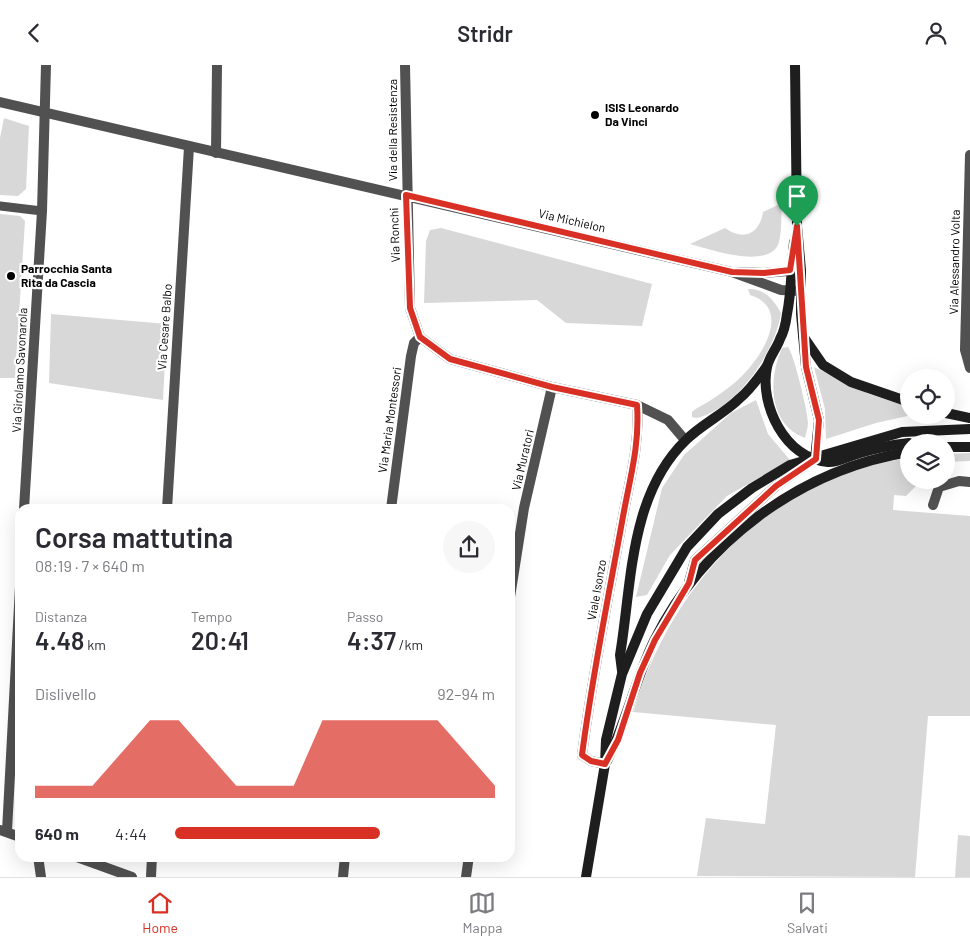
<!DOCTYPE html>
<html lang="it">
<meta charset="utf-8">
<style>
body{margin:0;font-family:Barlow,sans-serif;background:#f7f7f7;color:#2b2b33;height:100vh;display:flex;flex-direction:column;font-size:19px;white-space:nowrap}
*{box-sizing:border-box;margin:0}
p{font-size:16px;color:#7c7c81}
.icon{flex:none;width:28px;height:28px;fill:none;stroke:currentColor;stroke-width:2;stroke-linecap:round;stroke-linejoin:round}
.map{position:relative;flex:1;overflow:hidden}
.panel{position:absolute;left:15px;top:439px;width:500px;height:358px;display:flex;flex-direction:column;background:#fff;border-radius:15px;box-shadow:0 5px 20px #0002}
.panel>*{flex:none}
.controls{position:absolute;left:900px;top:304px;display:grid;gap:10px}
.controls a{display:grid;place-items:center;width:55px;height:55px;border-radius:50%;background:#fff;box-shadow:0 5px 20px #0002;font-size:25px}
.pin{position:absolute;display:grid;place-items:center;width:42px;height:42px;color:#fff;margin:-51px -21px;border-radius:50% 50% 50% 0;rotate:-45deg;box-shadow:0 0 5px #0007}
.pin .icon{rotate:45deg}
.round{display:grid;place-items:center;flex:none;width:52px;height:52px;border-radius:26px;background:#f7f7f7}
.overview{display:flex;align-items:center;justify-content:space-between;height:85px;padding:0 20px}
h1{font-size:28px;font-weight:600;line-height:38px}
.stats{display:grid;grid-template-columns:repeat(3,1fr);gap:8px;height:85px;padding:5px 20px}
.stats div{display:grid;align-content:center}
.stats b{font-size:25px;font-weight:600}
.stats small{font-size:14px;font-weight:400}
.stats p{font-size:14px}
.chart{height:140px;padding:10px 20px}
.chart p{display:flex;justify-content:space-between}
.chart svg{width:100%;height:90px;margin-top:5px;fill:#d93025;opacity:.7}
ul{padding:0 20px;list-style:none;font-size:16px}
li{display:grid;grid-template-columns:80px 60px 1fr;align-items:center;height:38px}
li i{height:12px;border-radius:6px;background:#d93025}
header{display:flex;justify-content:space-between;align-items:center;height:65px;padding:0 20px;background:#fff;font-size:22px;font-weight:600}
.dock{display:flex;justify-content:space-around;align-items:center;height:70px;border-top:1px solid #e1e1e2;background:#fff;font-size:14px;color:#7c7c81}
.dock a{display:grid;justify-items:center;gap:2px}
.dock .active{color:#d93025}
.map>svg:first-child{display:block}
.green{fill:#d8d8d8}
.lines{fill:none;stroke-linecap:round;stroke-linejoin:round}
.lane{stroke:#515151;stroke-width:9}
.street{stroke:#515151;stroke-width:10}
.secondary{stroke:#1e1e1e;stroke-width:10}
.route-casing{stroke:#fff;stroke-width:10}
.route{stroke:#d93025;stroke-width:6}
.poi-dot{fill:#000;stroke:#fff;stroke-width:2}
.labels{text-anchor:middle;stroke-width:4.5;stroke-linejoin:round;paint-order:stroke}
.poi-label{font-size:12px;font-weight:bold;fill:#000;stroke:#fff;text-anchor:start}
.street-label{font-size:12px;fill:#000;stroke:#fff}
</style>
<header><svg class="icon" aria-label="back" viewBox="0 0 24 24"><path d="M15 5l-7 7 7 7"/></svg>Stridr<svg class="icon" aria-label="person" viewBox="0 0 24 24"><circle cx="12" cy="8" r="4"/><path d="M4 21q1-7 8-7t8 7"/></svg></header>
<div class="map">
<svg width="970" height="812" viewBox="0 0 970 812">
<rect width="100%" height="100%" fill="#fff"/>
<g class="green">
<path d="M4,53L29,61L26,124L18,131L0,130V73Z"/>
<path d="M782,138C781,150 782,165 779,177C771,206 709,184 690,179L725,163C744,177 760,168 763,147Z"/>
<path d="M0,149L20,151L25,156L15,313H0Z"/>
<path d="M441,163L652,219L642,261L566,258L537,235L424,238L426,176L430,165Z"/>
<path d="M748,224C764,223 774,235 781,248C775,287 736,345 696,353L692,352V347C697,342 702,341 708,337C720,329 732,321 742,311C763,290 792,243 750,230Z"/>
<path d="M51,249L167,259L163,335L49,318Z"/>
<path d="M788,282C794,289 808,348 808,358C808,363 806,368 805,373C768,359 768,314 782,283Z"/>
<path d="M814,302L869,329L909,342V350H912L876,358L826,374L825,344Z"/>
<path d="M756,335L768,369L790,395L727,431L670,490L647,530L636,532L662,423L684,390L731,348Z"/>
<path d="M970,388V396L946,397V389Z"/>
<path d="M909,393V415H933L919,418L906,431L894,430L893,445L970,451V651H928L915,812L697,811L706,753L765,759L776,660L633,647C672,517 771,412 909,393Z"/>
<path d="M958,770L970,771V812H955Z"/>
</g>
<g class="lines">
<path class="lane" d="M0,141L42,146"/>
<g class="street">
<path d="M405,0L410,243L420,272L450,294L552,322L637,340L668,355L685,375"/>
<path d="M0,37L732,207L781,225L799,226"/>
<path d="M216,88L217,0"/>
<path d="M970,90L965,285L970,303"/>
<path d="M738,207L764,208L800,205"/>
<path d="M933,440L939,422L959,416L970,417"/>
<path d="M24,444L42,146L46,0"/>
<path d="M167,444L189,82"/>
<path d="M391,444L411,291L414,278L420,272"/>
<path d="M510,532L524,443L552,322"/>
<path d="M605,699L591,696L582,690C592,612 608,534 622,457C629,416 640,382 637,340"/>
<path d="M0,765L20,772"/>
<path d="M7,766L20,522"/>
<path d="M38,791L41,812"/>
<path d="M74,791L132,812"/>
<path d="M151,812L152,791"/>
<path d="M343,812L345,791"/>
<path d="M466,812L469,791"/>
</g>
<g class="secondary">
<path d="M794,177C791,201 792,225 787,249C786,257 784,267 780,274C777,283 769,292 767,302C759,339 785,394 828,397C837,398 851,390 860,388C876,383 892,380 909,378"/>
<path d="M803,271L823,300L851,317L909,337"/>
<path d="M946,348L970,353"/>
<path d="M946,382H970"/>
<path d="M689,517L695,495L776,421L815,394L819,355L806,302L801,249V205L797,161L795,0"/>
<path d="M622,606L620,590C632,519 629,430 686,375C702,359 724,349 740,333C751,324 759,312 767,301"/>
<path d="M607,696C626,658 635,615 654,576C703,477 799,405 909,387"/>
<path d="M586,812L605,699L606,675L622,609L647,549L687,482L718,449L752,423L790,400L902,367L970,364"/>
</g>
</g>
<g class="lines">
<defs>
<path id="route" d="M406,130L732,207L764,208L790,205L797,161L806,302L819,355L816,394L776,421L695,495L689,518L655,575L640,608L618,675L605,699L591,696L582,690C592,612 608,534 622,457C629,416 640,382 637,340L552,322L450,294L420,272L410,243Z"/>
</defs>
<use href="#route" class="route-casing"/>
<use href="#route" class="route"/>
</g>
<g class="poi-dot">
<circle cx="595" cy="50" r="5"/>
<circle cx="11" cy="211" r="5"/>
</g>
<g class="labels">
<g class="poi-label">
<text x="605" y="47">ISIS Leonardo<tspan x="605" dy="14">Da Vinci</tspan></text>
<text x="21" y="208">Parrocchia Santa<tspan x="21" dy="14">Rita da Cascia</tspan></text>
</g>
<g class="street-label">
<text transform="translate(393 65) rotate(-90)" y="4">Via della Resistenza</text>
<text transform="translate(572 156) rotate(13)" y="4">Via Michielon</text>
<text transform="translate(395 170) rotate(-92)" y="4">Via Ronchi</text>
<text transform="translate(955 197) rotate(-89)" y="4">Via Alessandro Volta</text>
<text transform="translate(165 262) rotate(-86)" y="4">Via Cesare Balbo</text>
<text transform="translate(20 305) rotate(-87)" y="4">Via Girolamo Savonarola</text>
<text transform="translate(390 355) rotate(-82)" y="4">Via Maria Montessori</text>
<text transform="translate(523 395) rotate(-77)" y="4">Via Muratori</text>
<text transform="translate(597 525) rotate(-80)" y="4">Viale Isonzo</text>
</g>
</g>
</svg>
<div class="controls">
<a><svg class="icon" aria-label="locate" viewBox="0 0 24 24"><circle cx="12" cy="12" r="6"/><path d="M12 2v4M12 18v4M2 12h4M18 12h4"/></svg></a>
<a><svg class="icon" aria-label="layers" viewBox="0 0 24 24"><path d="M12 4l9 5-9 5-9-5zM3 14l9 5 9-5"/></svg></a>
</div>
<div class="pin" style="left:797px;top:161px;background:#1e9e55"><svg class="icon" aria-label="arrive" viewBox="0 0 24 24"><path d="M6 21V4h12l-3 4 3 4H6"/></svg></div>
<section class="panel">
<div class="overview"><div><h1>Corsa mattutina</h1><p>08:19 · 7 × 640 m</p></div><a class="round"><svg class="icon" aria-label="share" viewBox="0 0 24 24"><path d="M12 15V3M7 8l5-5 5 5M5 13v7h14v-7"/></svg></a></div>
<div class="stats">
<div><p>Distanza</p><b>4.48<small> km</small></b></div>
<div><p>Tempo</p><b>20:41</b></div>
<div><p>Passo</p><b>4:37<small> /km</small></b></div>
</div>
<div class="chart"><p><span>Dislivello</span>92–94 m</p>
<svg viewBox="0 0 160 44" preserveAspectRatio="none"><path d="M0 44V38L10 38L20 38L30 22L40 6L50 6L60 22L70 38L80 38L90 38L100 6L110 6L120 6L130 6L140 6L150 22L160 38V44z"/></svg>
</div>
<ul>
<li><b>640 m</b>4:44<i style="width:64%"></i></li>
</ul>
</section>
</div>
<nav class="dock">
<a class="active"><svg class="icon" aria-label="home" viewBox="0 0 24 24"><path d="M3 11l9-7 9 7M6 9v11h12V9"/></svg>Home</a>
<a><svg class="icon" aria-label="map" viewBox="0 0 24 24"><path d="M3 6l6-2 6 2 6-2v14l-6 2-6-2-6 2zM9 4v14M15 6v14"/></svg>Mappa</a>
<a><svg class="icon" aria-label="saved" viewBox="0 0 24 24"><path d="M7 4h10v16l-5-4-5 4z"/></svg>Salvati</a>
</nav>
